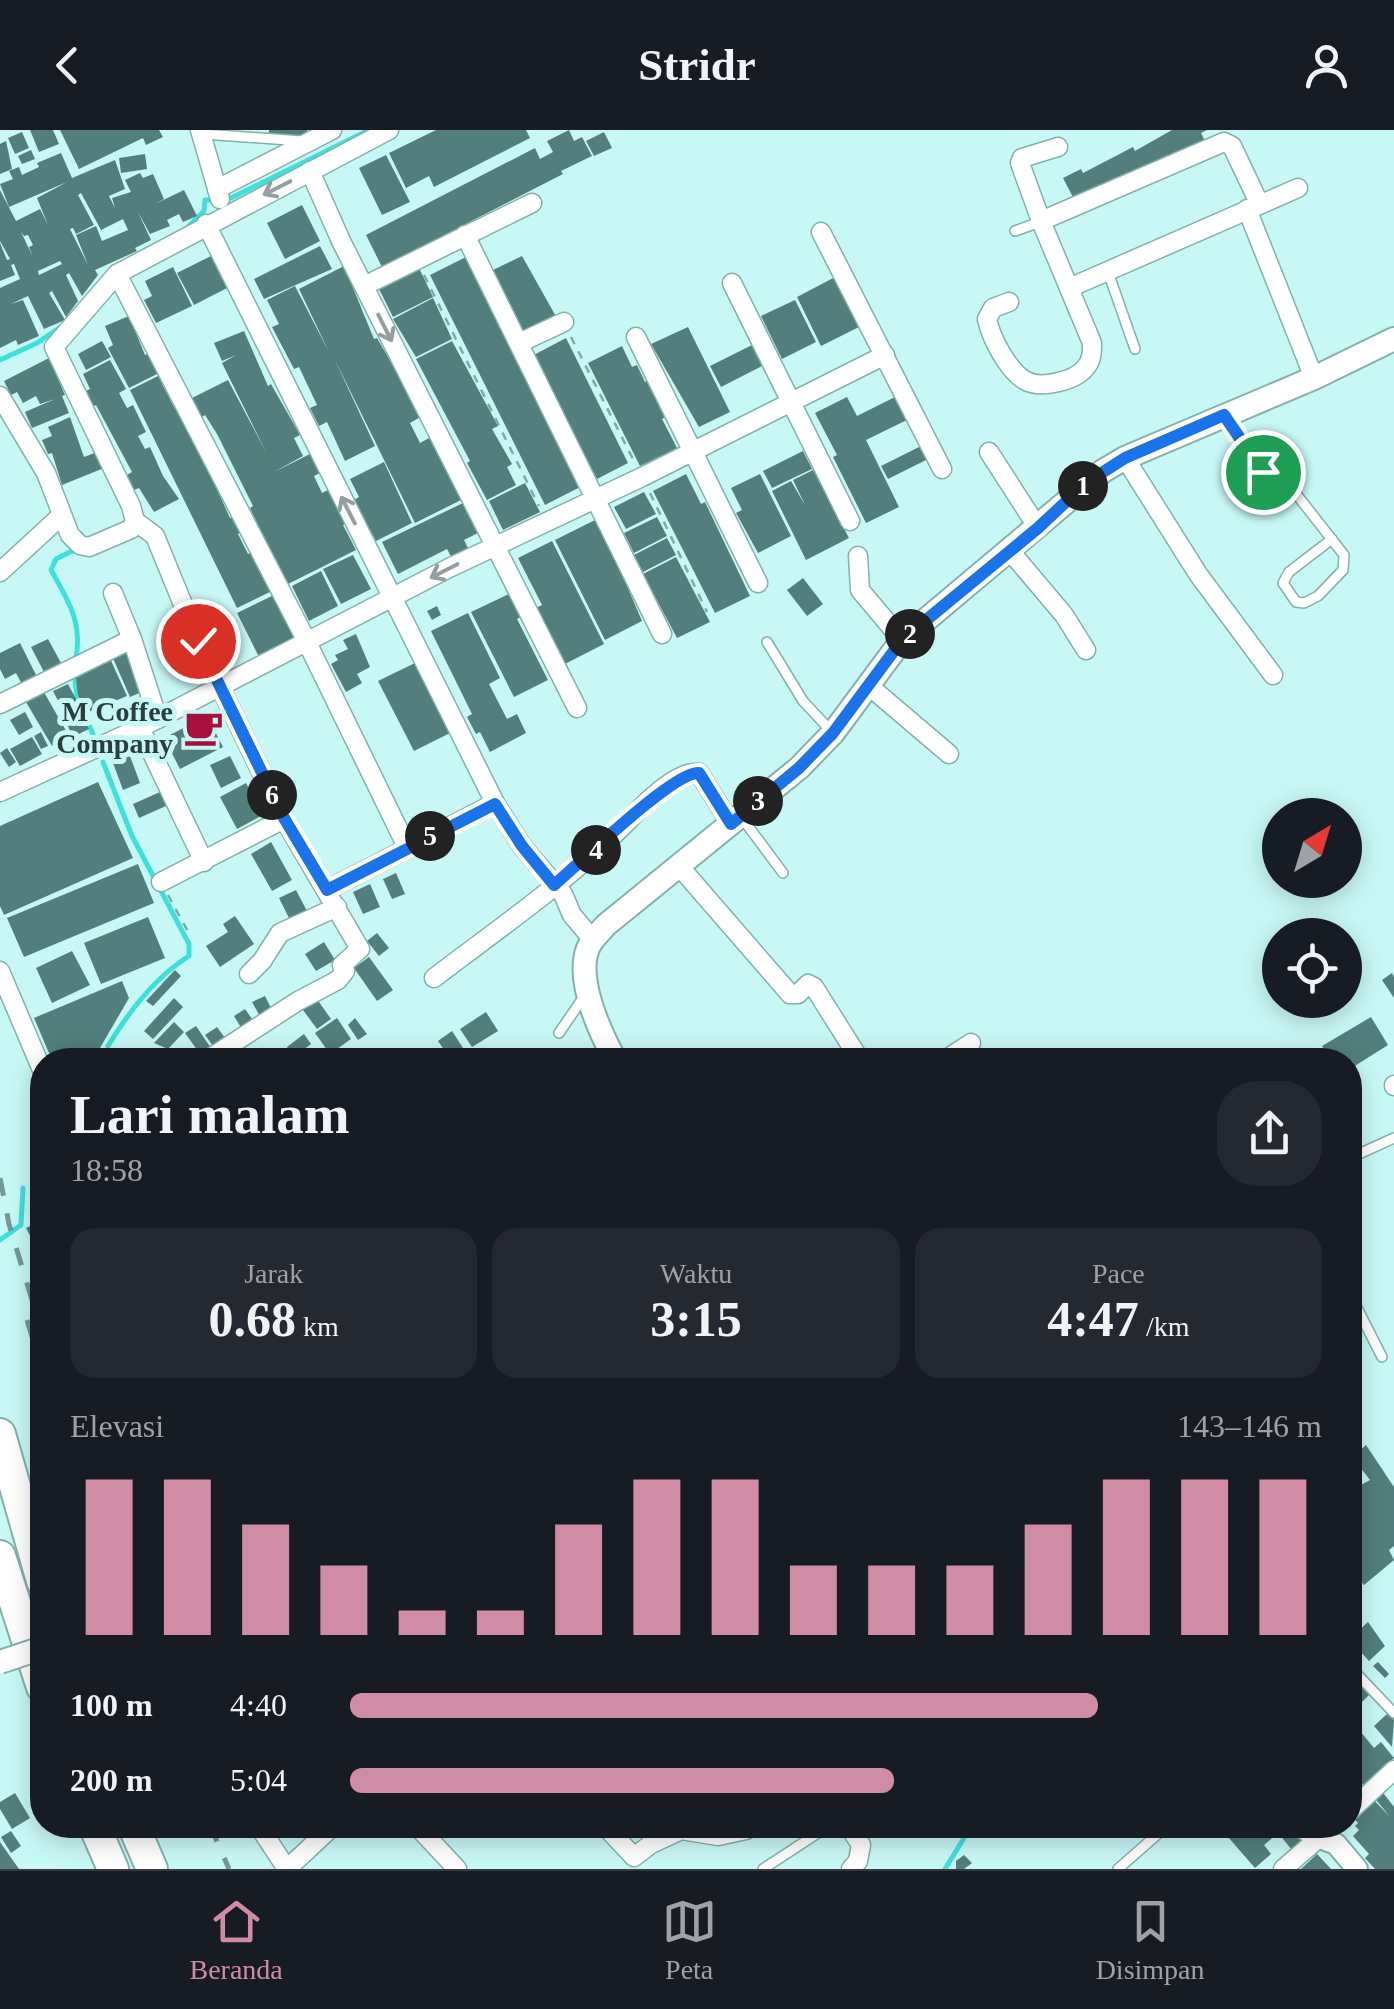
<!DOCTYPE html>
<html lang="id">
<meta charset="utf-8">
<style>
body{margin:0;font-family:"Times New Roman",serif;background:#242831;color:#f1f3f6;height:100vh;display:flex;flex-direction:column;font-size:38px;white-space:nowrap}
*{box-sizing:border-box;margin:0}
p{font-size:32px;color:#9ea1a6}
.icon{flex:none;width:55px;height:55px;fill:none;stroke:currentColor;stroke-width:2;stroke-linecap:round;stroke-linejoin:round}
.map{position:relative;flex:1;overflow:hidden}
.details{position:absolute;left:30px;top:918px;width:1332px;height:790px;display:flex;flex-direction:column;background:#171b24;border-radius:40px;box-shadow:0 5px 25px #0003}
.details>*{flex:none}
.needle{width:65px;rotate:38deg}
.buttons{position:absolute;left:1262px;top:668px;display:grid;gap:20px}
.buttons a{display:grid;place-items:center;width:100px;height:100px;border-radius:50%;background:#171b24;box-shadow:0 5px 25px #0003;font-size:50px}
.pin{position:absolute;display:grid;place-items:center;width:85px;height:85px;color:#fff;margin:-42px;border:5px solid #fff;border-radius:50%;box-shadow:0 2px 10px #0007}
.km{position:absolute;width:50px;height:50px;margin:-25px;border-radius:50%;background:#222;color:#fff;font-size:28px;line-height:50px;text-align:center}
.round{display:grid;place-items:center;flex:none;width:105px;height:105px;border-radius:40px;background:#242831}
.overview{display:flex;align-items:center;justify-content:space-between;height:170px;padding:0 40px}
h1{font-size:55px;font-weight:700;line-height:75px}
.figures{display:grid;grid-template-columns:repeat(3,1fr);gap:15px;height:170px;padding:10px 40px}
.figures div{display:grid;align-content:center;border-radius:25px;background:#242831;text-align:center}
.figures b{font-size:50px;font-weight:700}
.figures small{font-size:28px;font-weight:400}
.figures p{font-size:28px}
.chart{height:280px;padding:20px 40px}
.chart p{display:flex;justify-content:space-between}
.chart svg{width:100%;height:180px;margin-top:10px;stroke:#d08ca4;stroke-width:6}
ul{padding:0 40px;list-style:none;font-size:32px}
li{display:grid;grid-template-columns:160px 120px 1fr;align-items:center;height:75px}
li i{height:25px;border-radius:12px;background:#d08ca4}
header{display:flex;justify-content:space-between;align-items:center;height:130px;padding:0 40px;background:#171b24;font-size:45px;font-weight:700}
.tabs{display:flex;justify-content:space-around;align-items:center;height:140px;border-top:2px solid #363941;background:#171b24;font-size:28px;color:#9ea1a6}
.tabs a{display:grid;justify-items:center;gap:5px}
.tabs .selected{color:#d08ca4}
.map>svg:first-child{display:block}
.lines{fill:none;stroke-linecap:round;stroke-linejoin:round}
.stream{stroke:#3de1dc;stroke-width:5}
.building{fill:#527f7d;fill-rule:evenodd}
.service-casing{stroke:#82b1ae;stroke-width:12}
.minor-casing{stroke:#82b1ae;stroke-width:21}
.tertiary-casing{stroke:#82b1ae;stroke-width:24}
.secondary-casing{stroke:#82b1ae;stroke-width:26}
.motorway-casing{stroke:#82b1ae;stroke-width:34}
.path{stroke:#84a8a7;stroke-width:2.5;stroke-dasharray:8 8;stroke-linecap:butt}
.service{stroke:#fff;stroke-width:9}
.minor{stroke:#fff;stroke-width:18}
.tertiary{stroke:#fff;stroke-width:20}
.secondary{stroke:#fff;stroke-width:22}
.motorway{stroke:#fff;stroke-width:30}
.rail{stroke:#769796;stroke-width:5;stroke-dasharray:18 18;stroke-linecap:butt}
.secondary-bridge-casing{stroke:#82b1ae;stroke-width:26;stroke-linecap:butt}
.secondary-bridge{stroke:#fff;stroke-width:22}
.oneway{stroke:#949e9e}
.route-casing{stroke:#fff;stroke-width:20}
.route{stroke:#1a73e8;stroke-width:12}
.labels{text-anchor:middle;stroke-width:10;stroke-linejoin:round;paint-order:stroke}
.poi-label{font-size:28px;font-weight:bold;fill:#2a3e3d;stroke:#c8f8f6;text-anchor:end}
</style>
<header><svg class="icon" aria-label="back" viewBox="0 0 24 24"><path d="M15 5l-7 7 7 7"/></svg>Stridr<svg class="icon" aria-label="person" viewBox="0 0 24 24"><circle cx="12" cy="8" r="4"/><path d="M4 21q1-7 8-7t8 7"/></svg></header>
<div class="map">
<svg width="1394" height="1739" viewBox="0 0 1394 1739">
<rect width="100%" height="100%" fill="#c8f8f6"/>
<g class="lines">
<g class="stream">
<path d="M231,68L369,0"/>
<path d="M186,99L204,81L205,70H211"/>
<path d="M0,230L37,213L62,196"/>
<path d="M74,420L56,429L51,440C69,472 84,495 75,532"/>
<path d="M74,543L77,566L94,607"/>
<path d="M103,632L132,706L189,814V826C154,848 129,881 108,916"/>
<path d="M0,1110L21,1095L23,1058"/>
<path d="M945,1739L964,1708V1695"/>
</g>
</g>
<g class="building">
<path d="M30,0H53L59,14L39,22Z"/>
<path d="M60,0H159L163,7L146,15L143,8L79,39Z"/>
<path d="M269,0H307V6L269,4Z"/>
<path d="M436,0H526L530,8L434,57L429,46L406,58L389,23Z"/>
<path d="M569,0L574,11L582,7L592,26L561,41L563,44L382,137L366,105L535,18L540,29L553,22L547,11Z"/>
<path d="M1172,0H1207L1201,3L1207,15L1075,71L1063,48L1081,39L1083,43L1133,17L1135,21Z"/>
<path d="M22,2L29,18L15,24L8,8Z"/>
<path d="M604,2L612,18L594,26L586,11Z"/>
<path d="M6,11L12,39L0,44V14Z"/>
<path d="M31,20L35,29L22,34L18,26Z"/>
<path d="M61,23L72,48L115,30L125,59L109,66L115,78L112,68L131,62L125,50L140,43L143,48L153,44L164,69L155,74L184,60L197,86L183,92L179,84L167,90L170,96L150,104L138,82L151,110L135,118L137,121L95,140L98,145L82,166L69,143L66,145L78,171L66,187L52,161L49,163L65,190L44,199L28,166L11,174L23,170L39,206L18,215L16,210L0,218V158L20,149L14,134L11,135L15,145L0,151V113L7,130L10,129L0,111V60L16,91L40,79L48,95L37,68L67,52L9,77L0,54L13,49L9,41L19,37L22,45L39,37L37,33ZM81,63L101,100L123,89L128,100L102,111L96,96L76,105L88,135L70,99L73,98L76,104L94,95L78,65ZM21,102L24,106L28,105L33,115L29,117L33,127ZM60,131L62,134L39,145L38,141Z"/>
<path d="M145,24L147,39L121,43L119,28Z"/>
<path d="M386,25L410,72L382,85L359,38Z"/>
<path d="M302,75L320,111L285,129L267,93Z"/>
<path d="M320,116L332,139L264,169L254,149Z"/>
<path d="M211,126L227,158L194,175L177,143Z"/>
<path d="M522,126L558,190L523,208L489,142Z"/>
<path d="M466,127L582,356L545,375L430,145Z"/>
<path d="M344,136L374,209L377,208L422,286L410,293L420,313L429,308L461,370L415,393L334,228L375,316L345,331L327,292L319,296L310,278L317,275L299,237L294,239L272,197L279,194L267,170L295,156L329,222L299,159Z"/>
<path d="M173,137L192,176L156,193L144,170L152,166L145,151Z"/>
<path d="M419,138L433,167L393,187L379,159Z"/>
<path d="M837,146L865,194L821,216L797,167Z"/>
<path d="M433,168L452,209L416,227L393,189Z"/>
<path d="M795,170L816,212L782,229L761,186Z"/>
<path d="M129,186L145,225L154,221L163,241L129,258L108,218L113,215L105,196Z"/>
<path d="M688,197L730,282L699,297L651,214Z"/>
<path d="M244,201L268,256L271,254L300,305L294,308L303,326L274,342L312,323L322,342L314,346L322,363L330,359L348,393L343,395L356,420L286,455L250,378L253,376L217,304L205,285L202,287L192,268L228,250L266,322L222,233L236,225L222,231L214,213Z"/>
<path d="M566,208L628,333L597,349L585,326L581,328L530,227Z"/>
<path d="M102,211L111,227L86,240L78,224Z"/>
<path d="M452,211L498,296L492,299L512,334L507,337L516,355L487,370L467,333L470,331L416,229Z"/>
<path d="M754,214L764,235L721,257L710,236Z"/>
<path d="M622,216L632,237L637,235L645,252L650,249L668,285L662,289L677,318L640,336L588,233Z"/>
<path d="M49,228L65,265L62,266L69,283L32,298L25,282L55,269L40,274L36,266L23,273L17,262L11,265L4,251Z"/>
<path d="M110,230L126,259L119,263L127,278L133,275L146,302L138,306L145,319L150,317L163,346L179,369L154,382L139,358L134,360L127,345L132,342L125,329L96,275L90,278L82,263L90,259L83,244Z"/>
<path d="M158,246L175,279L178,277L216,351L214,353L230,388L235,386L243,401L238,404L248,424L252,422L272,461L237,478L130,260Z"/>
<path d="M897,266L909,289L866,310L899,377L866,393L833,327L837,325L815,283L847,267L857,286Z"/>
<path d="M70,287L84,327L97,322L104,338L62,355L52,323L48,324L42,310L52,306L48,297Z"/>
<path d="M925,314L932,327L888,349L881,336Z"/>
<path d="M803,321L812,339L772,358L763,341Z"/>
<path d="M384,332L412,393L376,411L354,370L359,367L350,349Z"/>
<path d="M813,340L849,408L806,430L772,361L791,351L805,375L793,350Z"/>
<path d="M686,344L701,374L705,372L750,466L715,483L653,361Z"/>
<path d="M760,344L791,406L758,423L736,383L742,380L731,358Z"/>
<path d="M525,353L540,382L503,400L489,371Z"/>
<path d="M644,362L656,384L626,399L614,377Z"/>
<path d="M463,373L478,403L464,410L469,420L452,428L447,419L398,444L382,412Z"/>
<path d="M657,387L667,406L634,423L624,403Z"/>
<path d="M595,390L605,410L612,406L624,429L617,433L642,491L605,510L555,410Z"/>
<path d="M667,408L676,425L643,442L634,425Z"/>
<path d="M552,411L604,514L563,535L536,478L542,475L518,428Z"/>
<path d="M353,425L371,459L341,474L323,439Z"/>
<path d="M676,427L710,492L677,508L643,444Z"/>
<path d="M321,441L338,476L309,491L292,456Z"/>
<path d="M803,448L823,474L807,486L787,460Z"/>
<path d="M513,462L525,485L517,489L548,550L514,567L471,482Z"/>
<path d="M274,465L295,507L258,525L237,483Z"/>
<path d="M437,476L441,485L432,490L427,481Z"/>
<path d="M468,483L500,548L489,554L507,589L517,584L526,603L490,622L480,602L476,604L467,587L472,584L431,501Z"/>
<path d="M356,504L370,537L357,544L362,553L346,562L331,534L338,530L335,525L348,519L343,510Z"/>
<path d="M48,509L61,533L44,542L31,517Z"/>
<path d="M20,513L38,549L23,556L16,543L5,549L0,539V523Z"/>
<path d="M126,520L144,561L130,567L112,526Z"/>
<path d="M108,524L127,566L86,583L78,565L75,540Z"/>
<path d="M415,533L452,602L414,621L378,551Z"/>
<path d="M68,554L81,578L66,586L53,561Z"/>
<path d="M41,557L69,606L52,616L23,567Z"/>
<path d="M80,581L89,599L73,607L64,588Z"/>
<path d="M25,582L33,597L19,605L10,590Z"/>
<path d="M207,586L223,617L180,639L164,608Z"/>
<path d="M41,602L48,616L41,619L34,606Z"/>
<path d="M32,607L42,624L20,636L10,619Z"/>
<path d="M7,618L16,632L9,637L0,623Z"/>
<path d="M130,626L140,653L123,660L113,633Z"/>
<path d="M230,626L241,648L221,658L210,635Z"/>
<path d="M98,652L133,728L4,785L0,776V696Z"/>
<path d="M246,653L263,685L237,699L220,667Z"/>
<path d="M160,662L166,676L139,688L133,674Z"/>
<path d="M271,712L292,750L272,761L251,724Z"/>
<path d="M138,734L154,773L24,827L7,788Z"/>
<path d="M396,743L405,764L392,769L383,749Z"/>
<path d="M370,754L380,777L363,784L353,762Z"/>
<path d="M296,760L308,783L291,792L279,768Z"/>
<path d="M235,786L254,814L220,837L206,816L228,802L223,794Z"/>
<path d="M148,787L165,828L101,854L84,813Z"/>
<path d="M377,803L389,818L379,826L367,811Z"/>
<path d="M324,812L335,830L316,841L305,824Z"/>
<path d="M72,821L90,855L52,873L36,838Z"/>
<path d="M369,827L393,860L377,871L354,838Z"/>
<path d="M175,840L181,846L153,876L146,871Z"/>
<path d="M1392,843L1394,847V868L1382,850Z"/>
<path d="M122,851L129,868L93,930H52L34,888Z"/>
<path d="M314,865L331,889L317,899L300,876Z"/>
<path d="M265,866L274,884L262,890L252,872Z"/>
<path d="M174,868L183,877L153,909L144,901Z"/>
<path d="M245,879L255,893L243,901L234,886Z"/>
<path d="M486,882L498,901L472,917L460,899Z"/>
<path d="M1371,887L1388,915L1350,939V930H1316L1327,923L1322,916Z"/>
<path d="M337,888L351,909L330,924L315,903Z"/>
<path d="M355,888L367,904L358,910L348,895Z"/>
<path d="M174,892L184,902L168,919L154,913Z"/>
<path d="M196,896L213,921L203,928L185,903Z"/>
<path d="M217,897L225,908L213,916L205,905Z"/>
<path d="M452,901L465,921L451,930L438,911Z"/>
<path d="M304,904L311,914L291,929L287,917Z"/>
<path d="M42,1090V1129L26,1098Z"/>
<path d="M1366,1315L1394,1357V1416L1389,1420L1394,1430L1364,1455L1356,1446L1350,1451V1361L1370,1350L1356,1332L1359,1330L1356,1324Z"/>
<path d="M1368,1492L1385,1516L1369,1531L1350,1510V1493L1358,1501Z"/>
<path d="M1378,1532L1389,1544L1385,1548L1373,1536Z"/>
<path d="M1350,1543L1370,1564L1356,1578L1350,1571Z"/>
<path d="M1350,1583L1360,1594L1350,1604Z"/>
<path d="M1388,1583L1394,1590L1392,1617L1374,1596Z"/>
<path d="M1360,1601L1374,1618L1381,1612L1394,1628L1363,1655L1350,1640V1609Z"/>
<path d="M1381,1660L1394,1677V1739H1375L1365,1728L1369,1724L1353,1706L1359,1700L1355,1696L1358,1693L1351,1685L1371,1667L1390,1687L1373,1666Z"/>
<path d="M15,1663L30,1688L12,1699L0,1679V1672Z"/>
<path d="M1241,1695H1293L1305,1709L1292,1720L1278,1703L1264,1715L1271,1724L1255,1738L1228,1707Z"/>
<path d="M11,1701L21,1716L11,1723L1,1707Z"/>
<path d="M0,1712L19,1739H0Z"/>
<path d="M1317,1724L1331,1739H1301Z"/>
<path d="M964,1725L972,1733L964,1739H956V1731Z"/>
</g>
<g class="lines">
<defs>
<g id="service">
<path d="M203,4L302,11"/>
<path d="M1015,101L1040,92"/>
<path d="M1108,142L1135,219"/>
<path d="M1226,288L1256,334L1297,365L1344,425L1343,440L1318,466L1304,473L1296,472L1283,453L1289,442L1332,409"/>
<path d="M767,512L803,571L831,601"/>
<path d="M742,688L783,743"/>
<path d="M559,903L583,868"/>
<path d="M1350,1028L1394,1008"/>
<path d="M1350,1164L1382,1227"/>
<path d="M1355,1542L1394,1583"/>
<path d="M763,1739L830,1695"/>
<path d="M1118,1739L1168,1695"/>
</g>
<g id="minor">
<path d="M200,0L220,69"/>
<path d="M310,41L341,111L577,578"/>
<path d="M217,59L332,0"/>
<path d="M1247,79L1314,248"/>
<path d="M1041,91L1224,12L1232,16L1259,73"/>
<path d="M206,94L495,673L522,716L563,764L572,785L593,810"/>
<path d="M821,102L942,339"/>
<path d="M465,105L662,504"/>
<path d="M117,144L301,500L407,717"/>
<path d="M732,153L850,391"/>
<path d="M364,156L532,73"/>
<path d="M1069,158L1298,58"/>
<path d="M1009,172L993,178L987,189C991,208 1008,241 1026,251C1041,259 1076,251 1086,237C1092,230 1092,222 1092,213L1041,91L1020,33L1022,28L1058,17"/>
<path d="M636,207L758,453"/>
<path d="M519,213L564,192"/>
<path d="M0,266L46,343L70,405L80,415L89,417L131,399L135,391"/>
<path d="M989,322L1038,398"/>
<path d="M1125,328L1198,444L1273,545"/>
<path d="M1010,421L1064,485L1086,520"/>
<path d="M858,426L860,460L902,510"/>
<path d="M0,442L62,385"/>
<path d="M113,463L132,509"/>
<path d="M869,556L949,624"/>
<path d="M0,574L132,509L158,589"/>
<path d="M140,598L204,732"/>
<path d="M0,662L140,598L449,438L642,347L885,225"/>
<path d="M679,736L790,864H798L808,854L814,857L860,930"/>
<path d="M161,752L284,689"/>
<path d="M327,760L495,673"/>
<path d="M0,841L42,940"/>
<path d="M249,844L262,831L280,803L337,777"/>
<path d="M434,848C498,799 568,751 626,693C641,677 676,640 699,643L731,694"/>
<path d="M207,930L298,871L338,850L345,841L342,835L360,819L284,689L198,511L155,406L135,391L131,376L54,217L117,144L389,0"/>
<path d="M945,930L971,913"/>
<path d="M1394,956V955"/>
<path d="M1350,1681L1394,1640"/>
<path d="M258,1695L287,1739"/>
<path d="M416,1695L457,1739"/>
<path d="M604,1695L634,1727L651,1714L681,1700L718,1706L746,1700L749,1695"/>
<path d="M848,1695L861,1715L858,1731L851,1739"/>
<path d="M287,1739L334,1695"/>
<path d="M1283,1739L1334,1695"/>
</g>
<path id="tertiary" d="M1300,1695L1312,1705L1336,1714L1357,1739"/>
<path id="secondary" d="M615,930C600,902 573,845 590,814C594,807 601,801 606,795L799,638L833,603L902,510L1103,341L1125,328L1314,248L1394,209"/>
<g id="motorway">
<path d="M0,1304L42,1451"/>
<path d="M0,1426L42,1557"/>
<path d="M94,1695L113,1739"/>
<path d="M133,1695L152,1739"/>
</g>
</defs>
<use href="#service" class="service-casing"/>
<use href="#minor" class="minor-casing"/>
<use href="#tertiary" class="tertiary-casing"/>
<use href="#secondary" class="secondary-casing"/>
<use href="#motorway" class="motorway-casing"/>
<g class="path">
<path d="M424,145L539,376"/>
<path d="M571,207L635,333"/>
<path d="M650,363L707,482"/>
<path d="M168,765L191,807"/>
</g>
<use href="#service" class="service"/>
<use href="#minor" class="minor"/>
<use href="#tertiary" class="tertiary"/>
<use href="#secondary" class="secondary"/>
<use href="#motorway" class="motorway"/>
<g class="rail">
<path d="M0,1048L9,1094L42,1203"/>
<path d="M27,1190L42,1240"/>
<path d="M210,1695L229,1739"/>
</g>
<defs>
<path id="secondary-bridge" d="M0,1532L42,1518"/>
</defs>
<use href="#secondary-bridge" class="secondary-bridge-casing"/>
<use href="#secondary-bridge" class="secondary-bridge"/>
</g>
<defs><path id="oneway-shaft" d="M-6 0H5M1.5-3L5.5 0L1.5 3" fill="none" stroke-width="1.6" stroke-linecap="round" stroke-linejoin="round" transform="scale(2.5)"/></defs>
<g class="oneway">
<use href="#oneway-shaft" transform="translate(277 58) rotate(153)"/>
<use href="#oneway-shaft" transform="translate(385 198) rotate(63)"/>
<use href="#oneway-shaft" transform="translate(348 380) rotate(-117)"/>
<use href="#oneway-shaft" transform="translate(444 441) rotate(153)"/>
</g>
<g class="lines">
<defs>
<path id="route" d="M198,511L284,688L327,760L495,674L522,716L554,755C579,734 675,640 699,643L731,694L799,638L833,603L902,510L1038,398L1086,353L1125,328L1224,285L1263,342"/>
</defs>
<use href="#route" class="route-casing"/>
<use href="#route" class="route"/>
</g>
<defs>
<symbol id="cafe-bare" viewBox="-9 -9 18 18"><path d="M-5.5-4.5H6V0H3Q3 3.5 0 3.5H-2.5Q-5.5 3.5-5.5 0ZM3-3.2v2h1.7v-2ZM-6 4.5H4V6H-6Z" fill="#a70f3f" stroke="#c8f8f6" stroke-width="2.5" paint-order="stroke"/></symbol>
</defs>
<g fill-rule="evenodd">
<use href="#cafe-bare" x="176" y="570" width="55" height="55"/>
</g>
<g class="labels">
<g class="poi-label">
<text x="173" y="591">M Coffee<tspan x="173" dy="32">Company</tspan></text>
</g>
</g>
</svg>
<div class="buttons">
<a><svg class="needle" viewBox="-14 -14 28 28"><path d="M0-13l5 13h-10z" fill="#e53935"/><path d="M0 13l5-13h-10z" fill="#9ea1a6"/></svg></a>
<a><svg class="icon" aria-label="locate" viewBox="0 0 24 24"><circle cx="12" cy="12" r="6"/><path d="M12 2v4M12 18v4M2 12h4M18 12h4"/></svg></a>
</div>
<div class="pin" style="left:1263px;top:342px;background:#1e9e55"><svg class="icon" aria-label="arrive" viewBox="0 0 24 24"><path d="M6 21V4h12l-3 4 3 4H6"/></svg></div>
<div class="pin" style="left:198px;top:511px;background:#d93025"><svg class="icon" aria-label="check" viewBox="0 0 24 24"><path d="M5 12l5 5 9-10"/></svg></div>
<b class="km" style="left:1083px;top:356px">1</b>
<b class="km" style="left:910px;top:504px">2</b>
<b class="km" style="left:758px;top:671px">3</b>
<b class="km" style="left:596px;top:720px">4</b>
<b class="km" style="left:430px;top:706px">5</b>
<b class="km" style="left:272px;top:665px">6</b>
<section class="details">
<div class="overview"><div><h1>Lari malam</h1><p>18:58</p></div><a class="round"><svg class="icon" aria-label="share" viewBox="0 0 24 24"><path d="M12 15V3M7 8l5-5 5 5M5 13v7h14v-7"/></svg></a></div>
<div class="figures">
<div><p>Jarak</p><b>0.68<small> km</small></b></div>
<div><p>Waktu</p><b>3:15</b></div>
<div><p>Pace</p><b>4:47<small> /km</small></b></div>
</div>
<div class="chart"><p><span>Elevasi</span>143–146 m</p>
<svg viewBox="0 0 160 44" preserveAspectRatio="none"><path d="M5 44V6M15 44V6M25 44V17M35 44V27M45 44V38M55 44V38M65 44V17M75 44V6M85 44V6M95 44V27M105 44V27M115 44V27M125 44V17M135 44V6M145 44V6M155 44V6"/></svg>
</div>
<ul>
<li><b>100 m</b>4:40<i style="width:77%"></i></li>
<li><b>200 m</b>5:04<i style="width:56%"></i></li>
</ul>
</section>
</div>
<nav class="tabs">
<a class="selected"><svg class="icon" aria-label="home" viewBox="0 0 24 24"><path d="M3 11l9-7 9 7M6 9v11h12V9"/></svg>Beranda</a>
<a><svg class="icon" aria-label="map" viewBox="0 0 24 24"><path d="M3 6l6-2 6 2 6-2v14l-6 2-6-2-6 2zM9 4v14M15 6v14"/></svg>Peta</a>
<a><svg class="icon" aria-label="saved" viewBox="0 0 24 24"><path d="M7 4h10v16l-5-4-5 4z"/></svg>Disimpan</a>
</nav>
